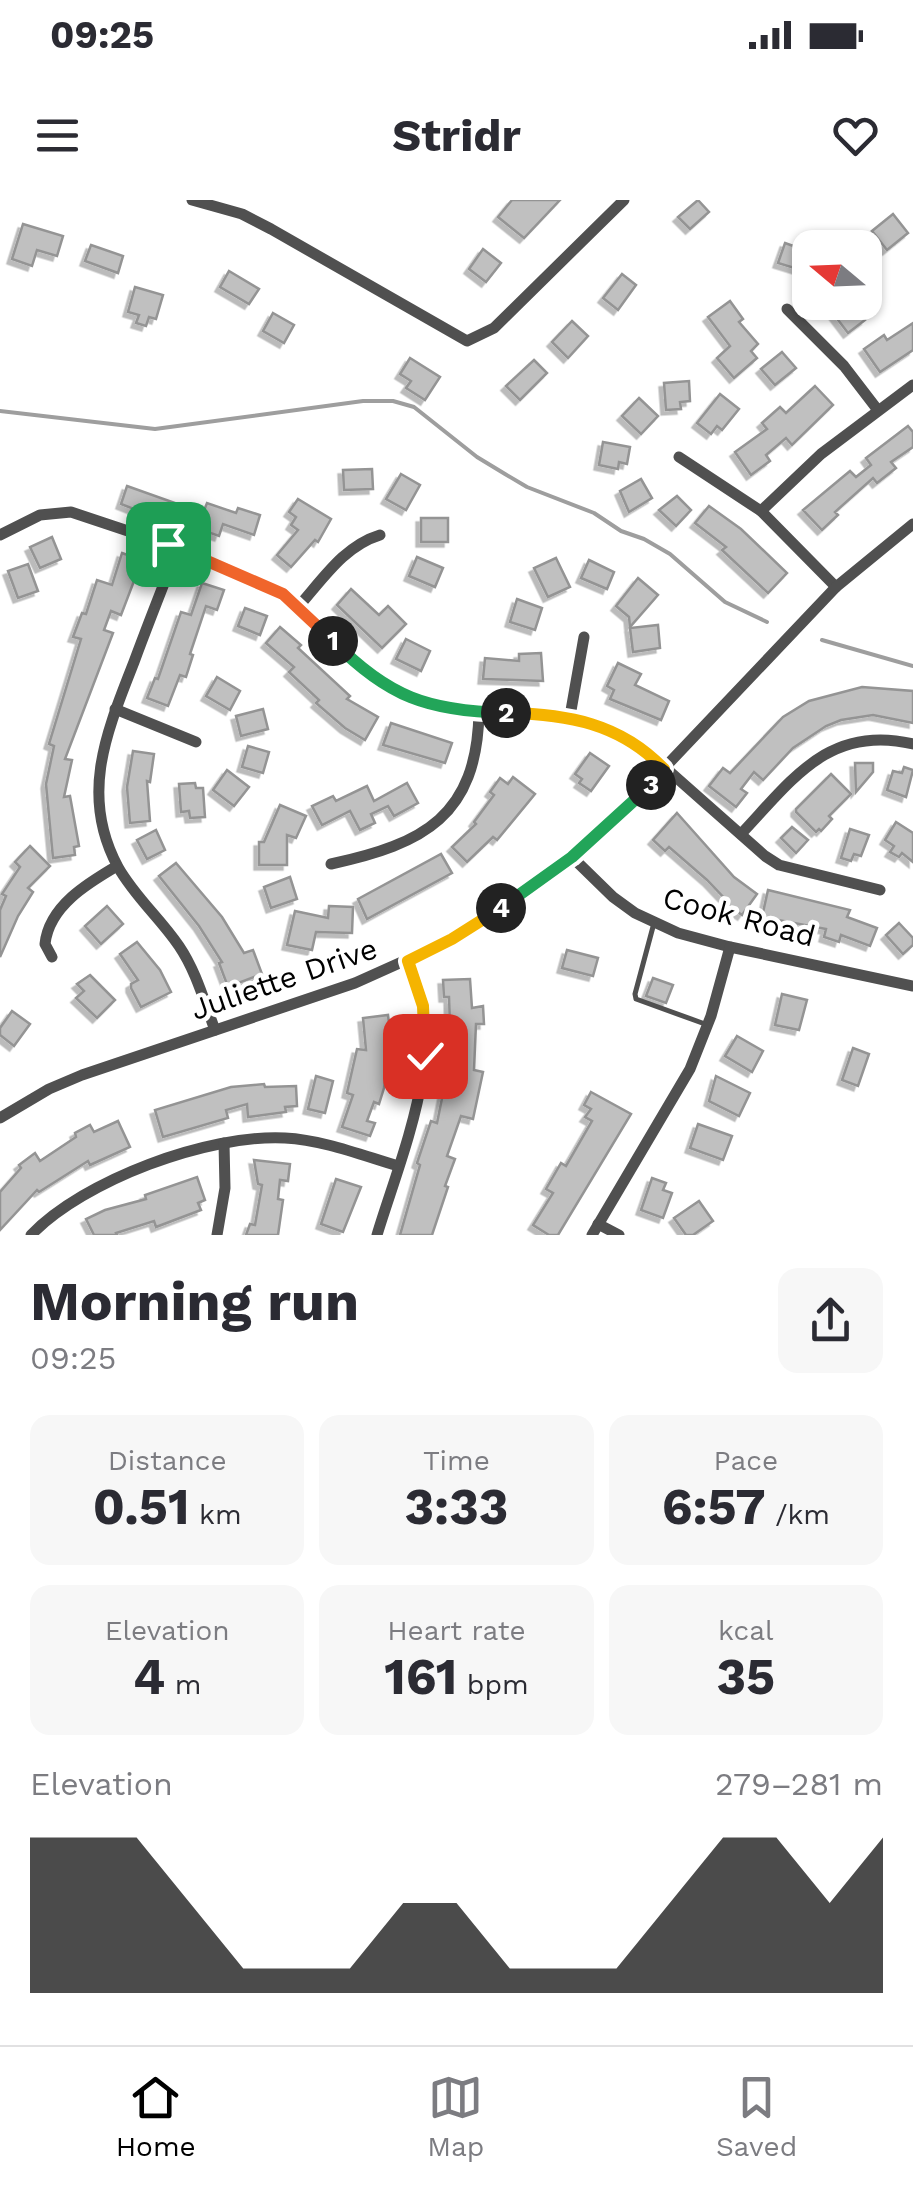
<!DOCTYPE html>
<meta charset="utf-8">
<style>
body{margin:0;font-family:"Work Sans",sans-serif;background:#f7f7f7;color:#2b2b33;height:100vh;display:flex;flex-direction:column;font-size:38px;white-space:nowrap}
*{box-sizing:border-box;margin:0}
p{font-size:32px;color:#7c7c81}
.icon{flex:none;width:55px;height:55px;fill:none;stroke:currentColor;stroke-width:2;stroke-linecap:round;stroke-linejoin:round}
.map{position:relative;height:1035px;overflow:hidden}
.side{display:flex;flex-direction:column;background:#fff;flex:1}
.side>*{flex:none}
.needle{width:65px;rotate:289deg}
.controls{position:absolute;left:792px;top:30px;display:grid;gap:20px}
.controls a{display:grid;place-items:center;width:90px;height:90px;border-radius:20px;background:#fff;box-shadow:0 2px 8px #0004;font-size:50px}
.pin{position:absolute;display:grid;place-items:center;width:85px;height:85px;color:#fff;margin:-42px;border-radius:20px;box-shadow:0 5px 15px #0006}
.km{position:absolute;width:50px;height:50px;margin:-25px;border-radius:50%;background:#222;color:#fff;font-size:28px;line-height:50px;text-align:center}
.round{display:grid;place-items:center;flex:none;width:105px;height:105px;border-radius:20px;background:#f7f7f7}
.summary{display:flex;align-items:center;justify-content:space-between;height:170px;padding:0 30px}
h1{font-size:55px;font-weight:700;line-height:75px}
.stats{display:grid;grid-template-columns:repeat(3,1fr);gap:15px;height:170px;padding:10px 30px}
.stats div{display:grid;align-content:center;border-radius:20px;background:#f7f7f7;text-align:center}
.stats b{font-size:50px;font-weight:700}
.stats small{font-size:28px;font-weight:400}
.stats p{font-size:28px}
.chart{height:280px;padding:20px 30px}
.chart p{display:flex;justify-content:space-between}
.chart svg{width:100%;height:180px;margin-top:10px;fill:#000;opacity:.7}
.status{display:flex;justify-content:space-between;align-items:center;height:70px;padding:0 50px;background:#fff;direction:ltr}
.status svg{height:28px;fill:currentColor}
header{display:flex;justify-content:space-between;align-items:center;height:130px;padding:0 30px;background:#fff;font-size:45px;font-weight:700}
.menu{display:flex;justify-content:space-around;align-items:center;height:140px;border-top:2px solid #e1e1e2;background:#fff;font-size:28px;color:#7c7c81}
.menu a{display:grid;justify-items:center;gap:5px}
.menu .active{color:#000}
.map>svg:first-child{display:block}
.lines{fill:none;stroke-linecap:round;stroke-linejoin:round}
.stream{stroke:#9e9e9e;stroke-width:4}
.building{fill:#c0c0c0;stroke:#949494;stroke-width:2.5;filter:url(#shadow)}
.service{stroke:#505050;stroke-width:5}
.minor{stroke:#505050;stroke-width:11}
.split-1-casing{stroke:#fff;stroke-width:20}
.split-2-casing{stroke:#fff;stroke-width:20}
.split-3-casing{stroke:#fff;stroke-width:20}
.split-4-casing{stroke:#fff;stroke-width:20}
.split-5-casing{stroke:#fff;stroke-width:20}
.split-1{stroke:#f0652b;stroke-width:12}
.split-2{stroke:#22a559;stroke-width:12}
.split-3{stroke:#f5b400;stroke-width:12}
.split-4{stroke:#22a559;stroke-width:12}
.split-5{stroke:#f5b400;stroke-width:12}
.labels{text-anchor:middle;stroke-width:9;stroke-linejoin:round;paint-order:stroke}
.street-label{font-size:30px;fill:#000;stroke:#fff}
</style>
<div class="status"><b>09:25</b><svg viewBox="0 0 49 12"><path d="M0 12V9h3v3zM5 12V6h3v6zM10 12V3h3v9zM15 12V0h3v12zM26 1h20v11H26zM47 4h2v5h-2z"/></svg></div>
<header><svg class="icon" aria-label="menu" viewBox="0 0 24 24"><path d="M4 6h16M4 12h16M4 18h16"/></svg>Stridr<svg class="icon" aria-label="heart" viewBox="0 0 24 24"><path d="M12 20l-8-8c-3-5 5-10 8-4 3-6 11-1 8 4z"/></svg></header>
<div class="map">
<svg width="913" height="1035" viewBox="0 0 913 1035">
<defs>
<filter id="shadow"><feDropShadow dx="-4.5" dy="4.5" stdDeviation="0" flood-color="#0004"/></filter>
</defs>
<rect width="100%" height="100%" fill="#fff"/>
<g class="lines">
<g class="stream">
<path d="M0,211L155,229L363,201H393L414,207L477,257L505,274L527,287L594,313L621,331L644,339L670,354L725,402L767,422"/>
<path d="M822,440L913,466"/>
</g>
</g>
<g class="building">
<path d="M512,0H560L524,38L498,17Z"/>
<path d="M698,0L709,12L690,29L678,17Z"/>
<path d="M893,14L908,33L887,50L872,31Z"/>
<path d="M23,24L63,36L57,56L37,50L32,66L12,59Z"/>
<path d="M785,43L810,52L804,71L778,63Z"/>
<path d="M91,45L123,56L118,73L85,61Z"/>
<path d="M483,49L501,63L486,82L469,69Z"/>
<path d="M229,71L259,89L249,104L220,87Z"/>
<path d="M622,74L636,85L618,110L603,98Z"/>
<path d="M135,87L163,95L156,119L149,117L146,126L136,123L139,115L128,112Z"/>
<path d="M730,101L743,119L739,122L758,144L751,151L757,158L734,178L717,158L730,146L708,117Z"/>
<path d="M844,102H852L865,120L848,133L832,112Z"/>
<path d="M273,113L294,125L284,143L263,131Z"/>
<path d="M572,121L588,136L568,158L552,142Z"/>
<path d="M913,123V150L880,172L864,149L884,135L887,140Z"/>
<path d="M782,152L796,168L775,185L761,169Z"/>
<path d="M410,158L440,177L425,200L406,188L411,181L400,174Z"/>
<path d="M534,160L547,173L520,200L506,186Z"/>
<path d="M689,181L690,201L680,202L681,209L666,210L664,183Z"/>
<path d="M815,186L833,205L792,245L786,238L766,255L770,261L751,275L735,252L767,229L762,223L780,207L786,213Z"/>
<path d="M720,194L739,209L722,230L717,226L711,234L697,223Z"/>
<path d="M639,198L658,216L641,234L622,216Z"/>
<path d="M908,226L913,232V247L891,262L896,268L877,283L873,278L835,312L838,315L822,330L803,310L850,271L856,277L871,265L866,258Z"/>
<path d="M603,242L630,247L627,264L619,262L618,269L599,265Z"/>
<path d="M372,269L373,289L344,290L343,270Z"/>
<path d="M401,274L420,285L406,310L386,299Z"/>
<path d="M641,279L652,298L629,312L620,291Z"/>
<path d="M127,286L203,313L207,303L236,313L238,308L260,315L254,335L223,324L219,336L182,323L180,327L121,304Z"/>
<path d="M677,296L691,310L676,326L659,310Z"/>
<path d="M298,299L331,319L318,342L315,340L291,367L277,355L298,330L291,325L296,317L289,312Z"/>
<path d="M709,306L741,329L787,373L768,393L722,350L726,347L695,323Z"/>
<rect x="421" y="318" width="27" height="24"/>
<path d="M52,337L61,359L40,368L30,347Z"/>
<path d="M122,353L142,360L121,415L111,411L104,430L113,433L65,559L72,560L64,597L70,596L79,646L74,647L75,655L53,658L46,584L54,546L49,544L81,439L73,437L82,413L86,414L97,380L112,385Z"/>
<path d="M417,357L443,368L435,387L409,376Z"/>
<path d="M556,358L570,387L548,397L534,368Z"/>
<path d="M589,360L614,372L607,389L581,378Z"/>
<path d="M28,364L38,391L18,398L8,371Z"/>
<path d="M638,378L658,395L630,427L629,417L616,406Z"/>
<path d="M202,383L224,390L217,410L206,406L190,454L193,455L186,477L180,475L168,506L147,498L155,478L158,479L181,412L191,415Z"/>
<path d="M351,389L379,415L388,406L406,424L382,448L337,405Z"/>
<path d="M517,399L542,408L535,430L510,422Z"/>
<path d="M245,408L267,416L260,435L238,426Z"/>
<path d="M658,425L660,448L633,452L630,428Z"/>
<path d="M280,427L301,445L298,448L350,496L347,499L378,517L365,540L345,528L316,503L319,500L289,472L294,467L266,443Z"/>
<path d="M406,439L430,451L421,471L396,459Z"/>
<path d="M541,453L543,481L483,479L485,458L519,461V454Z"/>
<path d="M618,463L641,474L635,485L669,501L661,520L610,499L614,490L607,486Z"/>
<path d="M217,477L240,491L230,510L206,496Z"/>
<path d="M862,487L913,491V523L873,515L841,520L826,526L793,548L763,580L754,572L741,589L747,593L736,607L709,586L723,568L730,573L783,517L809,501Z"/>
<path d="M263,509L268,529L241,536L236,516Z"/>
<path d="M391,523L452,543L445,563L383,545Z"/>
<path d="M248,546L269,552L263,573L242,567Z"/>
<path d="M133,551L154,554L150,582L147,581L150,621L130,623L127,587Z"/>
<path d="M590,553L609,566L591,591L579,583L582,579L575,574Z"/>
<path d="M855,563H873V572L856,592Z"/>
<path d="M904,567L913,570L906,597L887,590L893,571L902,573Z"/>
<path d="M227,570L249,587L234,606L213,590Z"/>
<path d="M831,574L851,594L829,616L832,619L821,631L819,629L816,632L796,612V609Z"/>
<path d="M513,577L535,594L497,640L493,637L467,662L452,647L476,624L474,622L494,595L490,592L500,578L508,584Z"/>
<path d="M195,583L196,588H203L205,617L190,618L189,611L181,612L179,584Z"/>
<path d="M407,583L418,603L394,616L388,606L371,614L375,623L360,630L350,611L322,625L312,606L333,596L336,601L367,586L374,601Z"/>
<path d="M280,605L306,616L296,638L287,635V665H259V642H264Z"/>
<path d="M677,613L734,677L757,694L742,715L725,703L727,701L707,680L669,647L665,651L653,640Z"/>
<path d="M896,622L913,633V662L902,653L899,657L890,652L894,646L885,640Z"/>
<path d="M792,627L808,640L796,653L781,638Z"/>
<path d="M850,629L869,635L861,656L854,654L851,661L841,658Z"/>
<path d="M156,630L165,650L147,659L137,640Z"/>
<path d="M30,646L50,666L28,688L33,692L18,716L0,757V710L6,696L2,694L20,667L15,662Z"/>
<path d="M441,654L452,673L367,719L358,699Z"/>
<path d="M176,663L222,717L244,753L253,750L262,774L228,787L219,763L222,762L199,726L159,676Z"/>
<path d="M290,677L297,699L271,708L264,687Z"/>
<path d="M768,690L850,710L847,717L877,728L870,746L841,735L839,742L824,737L826,729L762,717Z"/>
<path d="M107,706L123,724L101,744L85,726Z"/>
<path d="M329,706L353,707L352,733L316,732L312,750L287,745L295,711L328,718Z"/>
<path d="M899,723L913,738V745L903,754L886,735Z"/>
<path d="M137,742L160,770L171,792L141,807L131,788V784L138,780L120,754Z"/>
<path d="M567,750L598,758L593,776L562,768Z"/>
<path d="M90,775L115,800L97,818L76,798L84,791L77,784Z"/>
<path d="M653,778L673,785L666,803L646,796Z"/>
<path d="M470,779L472,808L483,806L484,824H476L474,870L483,872L473,919L461,916L447,956L455,959L445,986L448,987L432,1035H400L420,965L417,963L431,921L437,923L451,854L449,797H444L443,780Z"/>
<path d="M782,794L807,800L799,830L775,825Z"/>
<path d="M12,811L30,824L14,846L0,835V828Z"/>
<path d="M388,815L391,839L384,888L379,904L374,902L367,921L375,923L370,936L342,927L353,895L347,893L357,849L366,850L363,818Z"/>
<path d="M737,836L763,851L752,872L725,856Z"/>
<path d="M853,848L869,854L858,886L842,880Z"/>
<path d="M316,876L333,881L325,913L308,909Z"/>
<path d="M716,876L750,893L739,916L709,901Z"/>
<path d="M264,884L265,887L296,886L297,906L285,907L286,912L248,917L247,904L226,910L228,918L163,937L155,910L231,887Z"/>
<path d="M591,892L631,914L558,1035H549L533,1025L553,993L546,989L561,963L566,966L592,921L585,917L591,909L584,905Z"/>
<path d="M118,921L130,947L90,965L88,961L39,992L37,990L0,1030V992L21,968L19,965L35,953L40,961L76,937L75,933L90,925L94,932Z"/>
<path d="M698,924L732,936L723,960L690,948Z"/>
<path d="M254,960L290,964L288,981L280,980L278,999L283,1000L278,1035H246L250,1024L255,1025L262,985L258,984Z"/>
<path d="M197,977L205,1000L198,1003L201,1010L156,1027L154,1021L116,1033L117,1035H94L86,1019L105,1010L146,999L145,995Z"/>
<path d="M652,978L666,983L663,990L672,993L663,1018L641,1010Z"/>
<path d="M336,979L361,987L343,1032L321,1024Z"/>
<path d="M699,1001L713,1021L693,1035H686L674,1018Z"/>
</g>
<g class="lines">
<path class="service" d="M654,723L635,794L636,799L705,824"/>
<g class="minor">
<path d="M192,0L242,14L271,29L467,141L494,128L624,0"/>
<path d="M787,109L844,166L877,209"/>
<path d="M679,257L761,311L836,387"/>
<path d="M761,311L821,254L913,185"/>
<path d="M0,335L40,315L71,312L167,344L262,382L299,406L369,476L407,498L452,510L544,513L590,521L608,528L652,556L765,656L779,665L880,690"/>
<path d="M178,348C163,386 148,424 134,462C107,531 79,595 118,667C135,697 160,718 179,746C196,771 204,801 215,830"/>
<path d="M299,406C323,379 344,346 380,335"/>
<path d="M115,509L196,542"/>
<path d="M570,516L584,437"/>
<path d="M741,634C792,580 829,524 913,544"/>
<path d="M572,657L613,697L635,713L678,733L730,747L913,786"/>
<path d="M331,664C424,644 477,616 479,512"/>
<path d="M52,757L45,744C49,706 88,683 117,666"/>
<path d="M0,918L49,889L82,875L355,783L453,739L498,710L547,676L613,622L836,387L913,324"/>
<path d="M598,1024L619,1035"/>
<path d="M31,1035C84,980 208,934 285,938C323,940 361,955 398,966"/>
<path d="M217,1035L225,988L224,943"/>
<path d="M377,1035C400,958 454,836 408,761"/>
<path d="M592,1035L690,869L711,816L730,747"/>
</g>
</g>
<g class="lines">
<defs>
<path id="split-1" d="M168,344L283,394L333,441"/>
<path id="split-2" d="M333,441C388,497 428,511 506,513"/>
<path id="split-3" d="M506,513C567,514 620,523 664,569L651,585"/>
<path id="split-4" d="M501,708L572,657L651,585"/>
<path id="split-5" d="M425,856L423,806L408,761L452,739L501,708"/>
</defs>
<use href="#split-1" class="split-1-casing"/>
<use href="#split-2" class="split-2-casing"/>
<use href="#split-3" class="split-3-casing"/>
<use href="#split-4" class="split-4-casing"/>
<use href="#split-5" class="split-5-casing"/>
<use href="#split-1" class="split-1"/>
<use href="#split-2" class="split-2"/>
<use href="#split-3" class="split-3"/>
<use href="#split-4" class="split-4"/>
<use href="#split-5" class="split-5"/>
</g>
<g class="labels">
<g class="street-label">
<text transform="translate(739 717) rotate(15)" y="10">Cook Road</text>
<text transform="translate(284 779) rotate(-19)" y="10">Juliette Drive</text>
</g>
</g>
</svg>
<div class="controls">
<a><svg class="needle" viewBox="-14 -14 28 28"><path d="M0-13l5 13h-10z" fill="#e53935"/><path d="M0 13l5-13h-10z" fill="#7c7c81"/></svg></a>
</div>
<div class="pin" style="left:168px;top:344px;background:#1e9e55"><svg class="icon" aria-label="arrive" viewBox="0 0 24 24"><path d="M6 21V4h12l-3 4 3 4H6"/></svg></div>
<div class="pin" style="left:425px;top:856px;background:#d93025"><svg class="icon" aria-label="check" viewBox="0 0 24 24"><path d="M5 12l5 5 9-10"/></svg></div>
<b class="km" style="left:333px;top:441px">1</b>
<b class="km" style="left:506px;top:513px">2</b>
<b class="km" style="left:651px;top:585px">3</b>
<b class="km" style="left:501px;top:708px">4</b>
</div>
<section class="side">
<div class="summary"><div><h1>Morning run</h1><p>09:25</p></div><a class="round"><svg class="icon" aria-label="share" viewBox="0 0 24 24"><path d="M12 15V3M7 8l5-5 5 5M5 13v7h14v-7"/></svg></a></div>
<div class="stats">
<div><p>Distance</p><b>0.51<small> km</small></b></div>
<div><p>Time</p><b>3:33</b></div>
<div><p>Pace</p><b>6:57<small> /km</small></b></div>
</div>
<div class="stats">
<div><p>Elevation</p><b>4<small> m</small></b></div>
<div><p>Heart rate</p><b>161<small> bpm</small></b></div>
<div><p>kcal</p><b>35</b></div>
</div>
<div class="chart"><p><span>Elevation</span>279–281 m</p>
<svg viewBox="0 0 160 44" preserveAspectRatio="none"><path d="M0 44V6L10 6L20 6L30 22L40 38L50 38L60 38L70 22L80 22L90 38L100 38L110 38L120 22L130 6L140 6L150 22L160 6V44z"/></svg>
</div>
</section>
<nav class="menu">
<a class="active"><svg class="icon" aria-label="home" viewBox="0 0 24 24"><path d="M3 11l9-7 9 7M6 9v11h12V9"/></svg>Home</a>
<a><svg class="icon" aria-label="map" viewBox="0 0 24 24"><path d="M3 6l6-2 6 2 6-2v14l-6 2-6-2-6 2zM9 4v14M15 6v14"/></svg>Map</a>
<a><svg class="icon" aria-label="saved" viewBox="0 0 24 24"><path d="M7 4h10v16l-5-4-5 4z"/></svg>Saved</a>
</nav>
